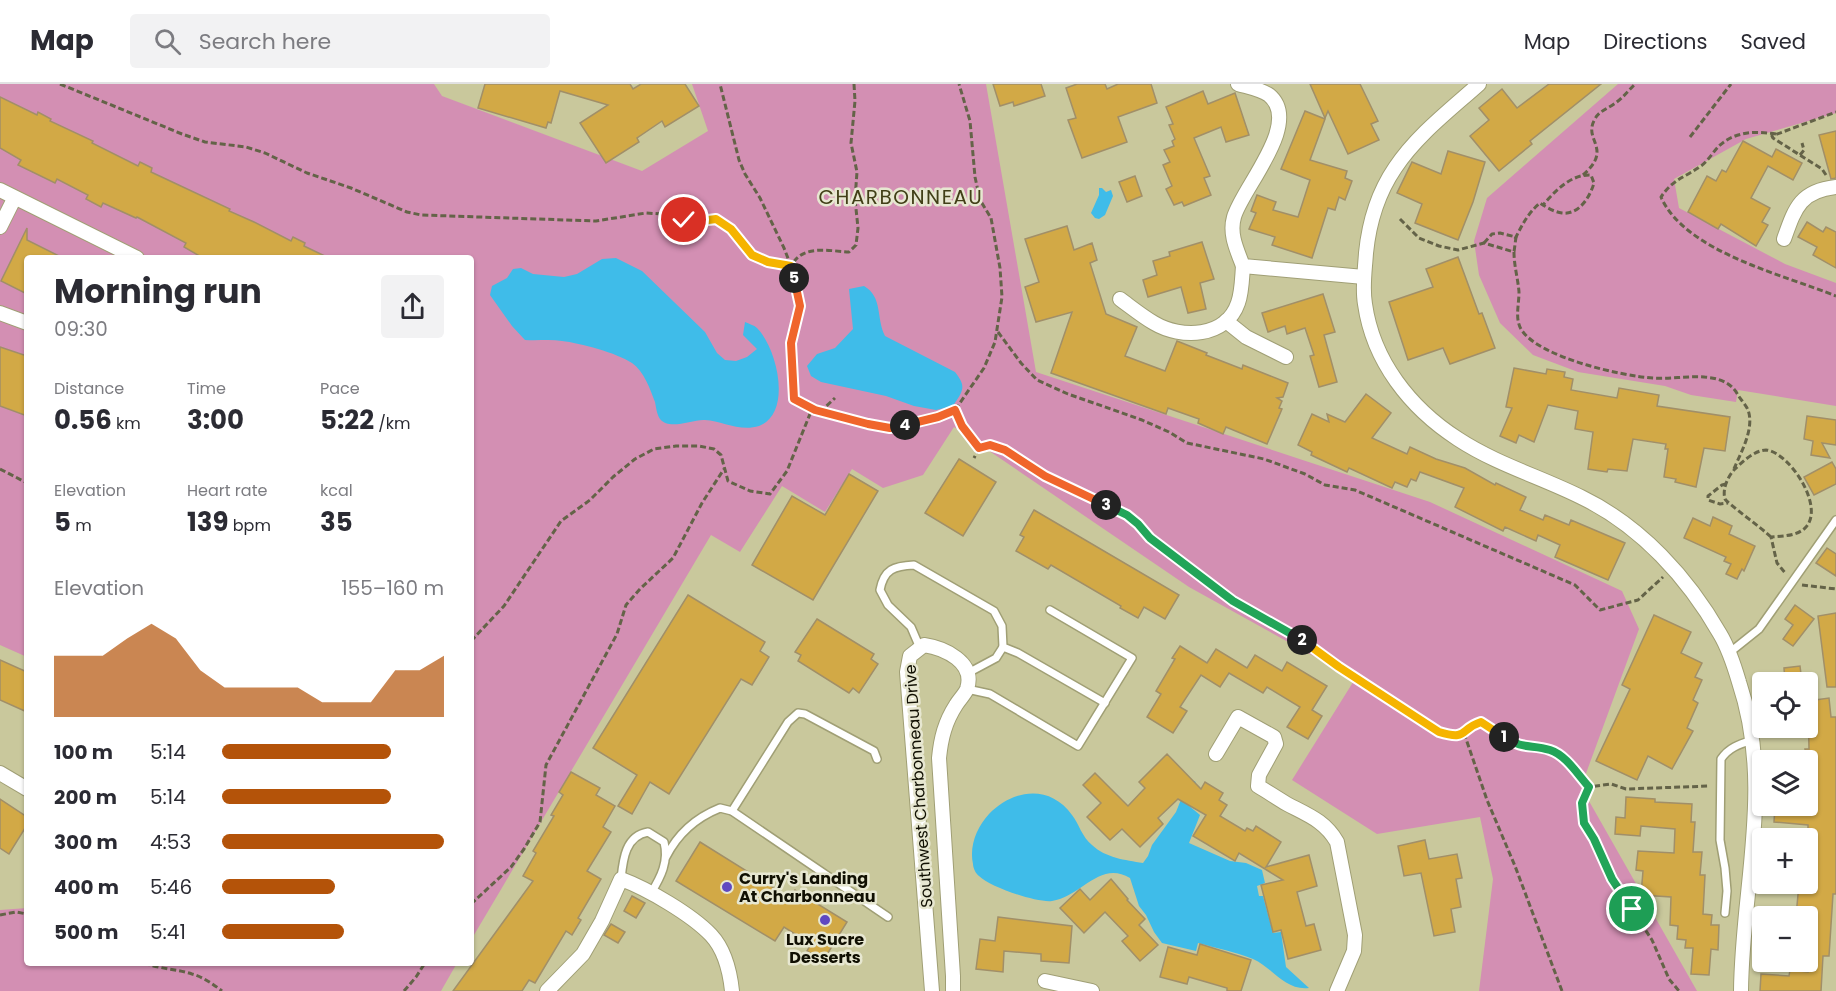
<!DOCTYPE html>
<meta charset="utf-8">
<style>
body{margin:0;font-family:Poppins,sans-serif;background:#f2f2f3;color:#2b2b33;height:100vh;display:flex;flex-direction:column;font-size:22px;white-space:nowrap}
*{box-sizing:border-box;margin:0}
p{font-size:20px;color:#7c7c81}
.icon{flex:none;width:33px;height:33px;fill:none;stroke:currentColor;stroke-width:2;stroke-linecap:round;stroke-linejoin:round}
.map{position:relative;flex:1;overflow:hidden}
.panel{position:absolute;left:24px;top:171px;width:450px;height:711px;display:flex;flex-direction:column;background:#fff;border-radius:6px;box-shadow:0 2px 4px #0004}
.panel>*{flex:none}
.buttons{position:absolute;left:1752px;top:588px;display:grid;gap:12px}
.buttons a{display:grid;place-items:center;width:66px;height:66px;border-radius:6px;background:#fff;box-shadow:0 2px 4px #0004;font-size:30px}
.pin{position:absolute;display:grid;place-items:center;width:51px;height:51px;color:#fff;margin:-26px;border:3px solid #fff;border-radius:50%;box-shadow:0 2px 6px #0007}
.km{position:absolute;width:30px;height:30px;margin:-15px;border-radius:50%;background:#222;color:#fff;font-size:16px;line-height:30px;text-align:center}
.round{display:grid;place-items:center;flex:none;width:63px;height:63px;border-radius:6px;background:#f2f2f3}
.head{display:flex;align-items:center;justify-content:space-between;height:102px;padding:0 30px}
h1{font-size:33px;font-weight:700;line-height:45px}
.figures{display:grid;grid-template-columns:repeat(3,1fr);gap:9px;height:102px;padding:6px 30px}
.figures div{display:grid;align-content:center}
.figures b{font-size:26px;font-weight:700}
.figures small{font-size:16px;font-weight:400}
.figures p{font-size:16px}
.chart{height:168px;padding:12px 30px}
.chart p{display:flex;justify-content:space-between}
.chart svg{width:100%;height:108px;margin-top:6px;fill:#b45309;opacity:.7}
ul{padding:0 30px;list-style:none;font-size:20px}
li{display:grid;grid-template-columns:96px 72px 1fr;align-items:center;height:45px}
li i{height:15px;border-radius:8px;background:#b45309}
header{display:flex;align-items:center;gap:36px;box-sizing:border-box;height:84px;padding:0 30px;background:#fff;border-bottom:2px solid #e1e1e2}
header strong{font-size:28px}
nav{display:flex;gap:33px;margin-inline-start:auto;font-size:21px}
.search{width:420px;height:54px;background:#f2f2f3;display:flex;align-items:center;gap:15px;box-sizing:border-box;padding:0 21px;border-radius:6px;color:#7c7c81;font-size:22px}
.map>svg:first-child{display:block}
.green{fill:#d38fb3}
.water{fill:#3fbce9}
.building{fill:#d2a946;stroke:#a18f68;stroke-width:1.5}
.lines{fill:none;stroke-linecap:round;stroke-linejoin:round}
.lane-casing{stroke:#a09f75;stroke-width:10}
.street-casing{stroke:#a09f75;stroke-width:16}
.path{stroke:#646348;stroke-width:3;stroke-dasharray:6 3;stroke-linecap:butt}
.lane{stroke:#fff;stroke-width:7}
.street{stroke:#fff;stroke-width:14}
.split-1-casing{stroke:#fff;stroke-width:12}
.split-2-casing{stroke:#fff;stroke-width:12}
.split-3-casing{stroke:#fff;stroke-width:12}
.split-4-casing{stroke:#fff;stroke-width:12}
.split-5-casing{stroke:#fff;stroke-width:12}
.split-6-casing{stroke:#fff;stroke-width:12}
.split-1{stroke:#22a559;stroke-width:8}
.split-2{stroke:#f5b400;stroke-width:8}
.split-3{stroke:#22a559;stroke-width:8}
.split-4{stroke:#f0652b;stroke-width:8}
.split-5{stroke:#f0652b;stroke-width:8}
.split-6{stroke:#f5b400;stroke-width:8}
.poi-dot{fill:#5f49c1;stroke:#e7e7d1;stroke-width:2}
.labels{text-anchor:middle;stroke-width:5;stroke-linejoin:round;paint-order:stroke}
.street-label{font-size:16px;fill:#100f02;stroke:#e7e7d1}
.poi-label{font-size:16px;font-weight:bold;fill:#100f02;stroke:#e7e7d1;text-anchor:start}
.quarter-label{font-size:20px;letter-spacing:1.5px;fill:#413f17;stroke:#e7e7d1}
</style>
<header>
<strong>Map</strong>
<div class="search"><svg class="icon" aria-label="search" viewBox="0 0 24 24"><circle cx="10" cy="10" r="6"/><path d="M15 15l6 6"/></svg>Search here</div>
<nav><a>Map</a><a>Directions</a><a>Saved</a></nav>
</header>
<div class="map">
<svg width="1836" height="907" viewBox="0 0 1836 907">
<rect width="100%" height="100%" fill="#c9c89c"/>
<g class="green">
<path d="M0,0H434L442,12L642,87L708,47L692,0H986L1036,288L1430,418L1622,507L1639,545L1581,703L1697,907H1479L1493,795L1480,733L1377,750L1292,696L1355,595L1189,503L954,343L923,391L883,404L852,385L825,428L782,402L740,468L711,451L471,856V174H27V573L0,561Z"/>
<path d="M1618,0H1836V29L1746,55L1674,95L1679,124L1785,180L1836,199V322L1738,306L1736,318L1691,311L1665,302L1578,288L1533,271L1500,239L1479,191L1474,157L1487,114Z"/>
<path d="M27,824V879H457L441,907H0V826Z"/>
</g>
<g class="water">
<path d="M1099,104H1102L1106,108L1111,106L1113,112L1105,131L1099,135L1095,134L1091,129L1099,111Z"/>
<path d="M616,174L642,187L705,248L717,269L725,276L736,277L747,273L757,265L743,251L745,238C749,240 754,241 757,244C777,264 793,329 759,342C740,348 722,337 705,336C692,335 670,347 660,335C657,331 656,323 655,318C650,305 644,287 632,279C617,269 580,259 562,257C550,255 538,257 525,256L512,242L490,211L492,202L507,194L513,185L521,184L533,190L564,193L577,190L602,175Z"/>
<path d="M864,202C883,213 876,234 885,252L955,288C967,303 963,307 953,322L936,326L914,322L886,312L821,298L811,292L807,282L817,270L835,264L853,245L849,205Z"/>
<path d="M1195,697L1198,705L1188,721L1200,731L1189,759L1230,777L1246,779L1262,786L1265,799L1257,802L1259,812H1263L1273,849L1281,848L1286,883L1309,904C1285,907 1272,883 1253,875C1236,868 1216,864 1198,859L1196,867L1162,859L1154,848L1146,831L1139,822L1130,794C1100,776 1082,812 1052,817C1037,819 990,803 979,792C976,790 973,784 973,780C969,762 977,743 989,730C1013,705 1050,700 1072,731C1079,740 1082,753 1092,761C1106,774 1125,776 1143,779L1148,772L1152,761L1176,728L1188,698Z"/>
</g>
<g class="building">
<path d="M485,0H630L633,5L641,0H685L699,22L665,43L662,37L637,54L639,58L606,79L580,39L608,21L560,7L551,39L548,38L546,44L478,24Z"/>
<path d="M993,0H1041L1045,12L1014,22L1013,18L1000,22Z"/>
<path d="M1077,0H1105L1107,5L1118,0H1151L1157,19L1118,33L1127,58L1082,74L1068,36L1076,34L1066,4Z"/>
<path d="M1310,0H1360L1378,37L1371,40L1379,56L1348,70L1328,27L1325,34Z"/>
<path d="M1549,0H1601L1530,57L1532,60L1499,87L1470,52L1489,36L1479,24L1502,5L1517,24Z"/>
<path d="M1203,7L1208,20L1235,9L1249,51L1226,58L1221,43L1194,54L1210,92L1204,94L1211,111L1184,122L1182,118L1174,121L1166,105L1172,102L1163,81L1170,78L1164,66L1174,62L1172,57L1175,55L1169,41L1173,40L1166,23Z"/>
<path d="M0,13L37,31L38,28L51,35L50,37L93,57L92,59L138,82L140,78L152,84L151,88L230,125L229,127L254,138L291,157L293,153L305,159L304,162L329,174H203L184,163L186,159L137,133L136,134L103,119L101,123L86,115L88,111L57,95L55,99L18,81L21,76L0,64Z"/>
<path d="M1305,27L1325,35L1310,76L1347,87L1345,94L1352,97L1345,116L1339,113L1335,126L1328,124L1312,174L1272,161L1275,153L1249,145L1256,129L1251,127L1257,111L1276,118L1273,126L1298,133L1310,96L1281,85Z"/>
<path d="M1836,47V94L1831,95L1819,51Z"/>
<path d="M1743,57L1772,73L1776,65L1802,79L1793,96L1768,82L1751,114L1770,124L1762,138L1768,141L1756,162L1721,140L1718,145L1688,128L1707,92L1716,97L1722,86L1726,88Z"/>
<path d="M1448,67L1485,78L1473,118L1458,156L1415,139L1422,120L1397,109L1412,78L1441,90Z"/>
<path d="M1135,92L1142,112L1127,118L1119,98Z"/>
<path d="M1807,138L1823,148L1826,143L1836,148V184L1813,171L1817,163L1798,153Z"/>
<path d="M1067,142L1074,166L1092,159L1097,176L1090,179L1106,230L1137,243L1125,272L1165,287L1177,257L1207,269L1206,271L1242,285L1243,281L1288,299L1283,313L1277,314L1282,317L1279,324L1282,325L1267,360L1226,343L1223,350L1198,339L1199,335L1168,324L1166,330L1051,289L1072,228L1036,238L1025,203L1039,198L1025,155Z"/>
<path d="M27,144V156L63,174H27V210L1,197Z"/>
<path d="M1202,158L1214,195L1200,199L1206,225L1188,229L1181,203L1148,213L1143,196L1157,191L1153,177L1170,172L1169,168Z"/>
<path d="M1458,173L1479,230L1482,229L1495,264L1450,280L1443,264L1408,276L1389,218L1433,203L1426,185Z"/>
<path d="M1323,210L1335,248L1324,251L1337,298L1319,303L1310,272L1314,271L1305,244L1287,250L1285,242L1268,248L1262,229Z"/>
<path d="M0,263L27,272V332L0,322Z"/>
<path d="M1514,284L1546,290L1547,285L1565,288L1564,293L1573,295L1571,306L1617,314L1619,304L1659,311L1657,322L1730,333L1725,367L1704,364L1696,403L1675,398L1676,395L1664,393L1668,365H1665L1666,360L1633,355L1627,387L1608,385L1607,388L1588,385L1593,348L1575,345L1578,327L1548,321L1534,358L1519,351L1516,359L1500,352L1512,324L1506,323Z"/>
<path d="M1366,310L1391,329L1372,354L1407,370L1410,363L1436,375L1465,384L1495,401L1496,399L1526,413L1520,426L1543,436L1545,431L1569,441L1571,436L1625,459L1608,496L1555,473L1560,461L1538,451L1536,457L1505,443L1503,447L1455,423L1464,404L1420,388L1416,397L1411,395L1407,403L1395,398L1392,404L1349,384L1347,388L1311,371L1312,368L1298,361L1312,330L1329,338L1327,330L1345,338Z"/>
<path d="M1807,332L1836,336V361L1822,359L1830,374L1811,371L1813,357L1804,355Z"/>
<path d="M959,375L996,398L963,452L925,429Z"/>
<path d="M1832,378L1836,385V400L1814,411L1804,393Z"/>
<path d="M849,390L878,407L813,516L752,481L792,412L825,431Z"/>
<path d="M1034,426L1179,511L1165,535L1144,523L1138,534L1120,524L1121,522L1051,481L1048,485L1016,467L1024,453L1020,451Z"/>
<path d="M1713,433L1732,442L1729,450L1755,462L1744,487L1742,485L1737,495L1726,490L1731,480L1724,477L1726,473L1684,454L1693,434L1710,442Z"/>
<path d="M1827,464L1836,470V492L1816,479Z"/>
<path d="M688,511L765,558L760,567L769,573L752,601L741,595L669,710L650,698L632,730L618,722L637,691L593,664Z"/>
<path d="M1795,521L1814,535L1793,562L1783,555L1793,541L1785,535Z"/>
<path d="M1836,529V603H1827L1818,532Z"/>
<path d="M1654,531L1691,548L1681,569L1702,579L1695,593L1702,596L1693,616L1698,619L1687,644L1693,647L1672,685L1648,672L1637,696L1596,677L1630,605L1622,601Z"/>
<path d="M817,535L874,570L871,575L878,580L859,609L853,604L849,609L798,577L801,571L795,568Z"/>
<path d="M1180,562L1207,579L1216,565L1247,584L1255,571L1282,587L1287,578L1327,602L1312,626L1322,632L1308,655L1287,643L1300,623L1267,603L1263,609L1229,589L1220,603L1201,591L1180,623L1187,627L1173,649L1147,633L1161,610L1156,607L1175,575L1172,574Z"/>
<path d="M0,576L27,588V628L0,616Z"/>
<path d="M1800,582L1802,598H1785L1784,584Z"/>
<path d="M1829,614L1831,633H1836V810H1833L1829,872H1823L1821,907H1760L1761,890L1789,892L1790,886L1808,888V832H1796L1799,800H1808V741L1774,738L1775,722H1808V705L1810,706L1805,665H1809L1808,617Z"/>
<path d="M1167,670L1201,705L1205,698L1223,709L1219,716L1227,721L1220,732L1245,747L1247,744L1253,747L1256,742L1281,758L1266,783L1309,771L1317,802L1297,808L1306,842L1314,840L1321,866L1288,875L1281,846L1273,848L1261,801L1283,796L1239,769L1235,777L1193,752L1206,731L1178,715L1158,734L1163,740L1140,763L1122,745L1110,756L1087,733L1101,719L1083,701L1095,689L1128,722L1145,704L1139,698Z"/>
<path d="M571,688L600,704L596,711L615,722L603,743L611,748L587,787L601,795L578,834L581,836L572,851L566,847L535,899L529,896L522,907H453L533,797L523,792L536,769L533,767L554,732L551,731L563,711L559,708Z"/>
<path d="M1626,713L1655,715V718L1692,720L1691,738H1695L1693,768H1702L1700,791H1705L1703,830L1712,831L1711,841H1719L1718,866L1711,865L1709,891L1691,890L1693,864H1685L1686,856L1677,855L1678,842L1670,841L1671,813L1641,811L1643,787L1636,786L1638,767L1674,769L1675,745L1641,742L1640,752L1615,750L1616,733L1625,734Z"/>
<path d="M0,715L27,733V741L9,770L0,764Z"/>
<path d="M1425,756L1429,775L1457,770L1462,794L1456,795L1461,823L1451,825L1455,848L1434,852L1421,789L1404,792L1398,762Z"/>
<path d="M700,758L790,814L795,806L847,838L823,877L807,867L811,860L784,843L775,857L676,797Z"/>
<path d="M1111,795L1128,815L1127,816L1145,835L1139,841L1158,861L1140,877L1122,857L1128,852L1105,828L1084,849L1060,824L1080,805L1090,816Z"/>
<path d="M632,812L645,819L636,834L624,827Z"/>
<path d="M998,833L1072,842L1069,879L1041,877V870L1004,867L1003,888L976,885L980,855L995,857Z"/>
<path d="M611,840L625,848L618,859L604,851Z"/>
<path d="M1200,860L1251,876L1241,907H1227V904L1189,893L1187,900L1160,893L1168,863L1197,871Z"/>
</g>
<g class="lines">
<defs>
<g id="lane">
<path d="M920,564L911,543L888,521L880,506C884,485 894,482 914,481L994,527L1002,542L1003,563L1018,569L1105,619"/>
<path d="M1729,569L1759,545L1836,436"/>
<path d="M968,589L996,574L1003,563"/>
<path d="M967,605L990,610L1078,662L1132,574L1050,526"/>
<path d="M732,727L788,638L798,629L805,630L874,667L877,675"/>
<path d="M666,773C678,749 695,734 720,724L732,727L888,833"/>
<path d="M621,795C623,776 625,752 648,748L664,758C669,777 661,793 651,809"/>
<path d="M1725,829L1727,807L1725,784L1720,756L1721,675C1729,663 1740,660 1753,656"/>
</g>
<g id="street">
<path d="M1238,0C1248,3 1260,5 1269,11C1303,39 1242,104 1234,133C1229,150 1237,166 1243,182L1364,193"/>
<path d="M1479,0C1450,26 1417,51 1395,84C1378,109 1369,139 1366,169C1365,186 1362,203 1365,220C1373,277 1410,324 1458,355C1496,380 1541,393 1581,413C1641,442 1688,494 1720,550C1729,565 1734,581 1739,598C1774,703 1742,801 1741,907"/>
<path d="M0,106L137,174"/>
<path d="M0,143L14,115"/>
<path d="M1784,155C1795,124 1800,107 1836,103"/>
<path d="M1120,215C1131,223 1142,232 1154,239C1181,255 1226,254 1238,219C1242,208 1242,194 1243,182"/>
<path d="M0,229L27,239"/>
<path d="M1226,237L1246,253L1286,273"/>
<path d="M1216,670L1238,633L1274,653L1276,660L1259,691L1258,702C1268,708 1277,714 1287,720C1308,731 1325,737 1337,758L1355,851L1354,867L1337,907"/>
<path d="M0,689L27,705"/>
<path d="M1045,897L1092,907"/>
<path d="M547,907L583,870L602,837L621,795C648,805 692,831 711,851C725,866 730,888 732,907"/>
<path d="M932,907L907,588L910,572L924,561C944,564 976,578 967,605C965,610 959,616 956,621C945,638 941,654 939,674L953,892V907"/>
</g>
</defs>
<use href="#lane" class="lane-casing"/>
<use href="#street" class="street-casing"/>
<g class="path">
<path d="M60,0L182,50L205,58L246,63L265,69L307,89L351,104L407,128L421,131L596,137L646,129L662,130L683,136L701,137L716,135L731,145L752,171L768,178L791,182L784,164L760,114L745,90L739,76L720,0"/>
<path d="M854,0L855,17L851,59L857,88L855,115L858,144L856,161L849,168C828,167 803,160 791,182L800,222L791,259L794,315L815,326L890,344L900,343L938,333L955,326L984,284L995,258L1002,213L1000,184L991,134L980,116L975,93L970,37L959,0"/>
<path d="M1776,50C1756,47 1735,47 1719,62C1713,68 1708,77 1701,82C1684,94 1673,95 1661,113C1685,168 1784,191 1836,212"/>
<path d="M1690,53L1731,0"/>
<path d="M1800,71L1804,66L1802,59"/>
<path d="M1583,91C1614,64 1582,56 1595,35C1599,27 1607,25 1614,20C1622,15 1628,7 1635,0"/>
<path d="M1826,91L1822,85L1773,54L1772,52L1836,28"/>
<path d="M1400,135L1419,154L1439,162L1458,166L1484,159L1514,168C1514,182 1518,195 1519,208C1519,222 1514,237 1523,248C1543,274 1621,292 1653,294C1670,295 1687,292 1704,293C1718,294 1731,298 1738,311C1741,316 1746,321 1748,326C1755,345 1740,370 1733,387"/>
<path d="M1515,155C1522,141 1528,129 1540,119C1546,123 1554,128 1562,129C1579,131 1590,113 1594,99L1591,91C1571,90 1555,107 1543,121"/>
<path d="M1484,159L1492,150L1500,149L1516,153L1514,168"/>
<path d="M998,248L1021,279L1037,296L1068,310L1142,336L1169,348L1187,359L1264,375L1305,390L1325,401L1355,406L1575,501L1600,526L1638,516L1663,493"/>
<path d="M955,326L962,342L979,364L974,374"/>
<path d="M820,328L835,314"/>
<path d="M893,344L898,328"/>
<path d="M979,364L990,361L1005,366L1045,392L1127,431L1138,439L1150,454L1233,517L1289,548L1339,583L1439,648C1469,657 1459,645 1481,638L1523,663L1553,666L1567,678L1589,703L1611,700L1626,705L1710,702"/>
<path d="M0,385L27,399"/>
<path d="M1726,400L1722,401L1708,412V416L1720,420L1728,419"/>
<path d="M1771,453C1763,445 1727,419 1725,415C1722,405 1728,392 1735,385C1742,378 1755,366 1766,366C1789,368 1825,422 1806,443C1798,452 1783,452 1771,453L1777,479L1786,490"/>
<path d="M1802,501L1836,505"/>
<path d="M471,557L504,522L561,437L590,416L613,393L635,375L654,365L676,362H699L714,365L721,371L728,397L750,407L770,410L787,387L812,325"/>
<path d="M1464,649L1487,716L1515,782L1562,907"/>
<path d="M1589,703L1582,719L1584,739L1594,755L1612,795L1652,856L1669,895L1679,907"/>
<path d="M471,820L511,783L524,765L540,738L546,681L617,550L626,521L640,505L673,474L702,419L724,385"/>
<path d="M0,831L16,828L27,830"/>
<path d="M144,879C160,885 177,885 192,890C203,893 213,900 222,907"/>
<path d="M404,907L416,893L425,879"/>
</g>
<use href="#lane" class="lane"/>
<use href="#street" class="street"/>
</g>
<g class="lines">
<defs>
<path id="split-1" d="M1504,653C1523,666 1532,660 1550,666C1566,671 1578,691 1589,703L1582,719L1584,739L1594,755L1612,795L1632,825"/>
<path id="split-2" d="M1302,556L1339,583L1439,648C1469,657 1459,645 1481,638L1504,653"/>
<path id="split-3" d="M1106,421L1127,431L1138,440L1150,454L1233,517L1302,556"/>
<path id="split-4" d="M905,341L938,333L955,326L962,342L979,364L990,361L1005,366L1045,392L1106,421"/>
<path id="split-5" d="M794,194L800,222L791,259L794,315L815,326L868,340L890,344L905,341"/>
<path id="split-6" d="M684,136L701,137L716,135L731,145L752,171L768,178L791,182L794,194"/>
</defs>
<use href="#split-1" class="split-1-casing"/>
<use href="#split-2" class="split-2-casing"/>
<use href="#split-3" class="split-3-casing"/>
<use href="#split-4" class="split-4-casing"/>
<use href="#split-5" class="split-5-casing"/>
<use href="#split-6" class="split-6-casing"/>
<use href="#split-1" class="split-1"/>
<use href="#split-2" class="split-2"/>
<use href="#split-3" class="split-3"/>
<use href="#split-4" class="split-4"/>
<use href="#split-5" class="split-5"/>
<use href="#split-6" class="split-6"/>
</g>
<g class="poi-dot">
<circle cx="727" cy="803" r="6"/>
<circle cx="825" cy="836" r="6"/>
</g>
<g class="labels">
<g class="street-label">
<text transform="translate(918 702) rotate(-94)" y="6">Southwest Charbonneau Drive</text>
</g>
<g class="poi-label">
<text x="739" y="800">Curry's Landing<tspan x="739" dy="18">At Charbonneau</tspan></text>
<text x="825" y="861" text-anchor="middle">Lux Sucre<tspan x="825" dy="18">Desserts</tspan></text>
</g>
<g class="quarter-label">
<text x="901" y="120">CHARBONNEAU</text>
</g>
</g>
</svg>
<div class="buttons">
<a><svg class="icon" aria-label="locate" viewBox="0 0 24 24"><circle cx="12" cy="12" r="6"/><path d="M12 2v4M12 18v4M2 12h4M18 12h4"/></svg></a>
<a><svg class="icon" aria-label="layers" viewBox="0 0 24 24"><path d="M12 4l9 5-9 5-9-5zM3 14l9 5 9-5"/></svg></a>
<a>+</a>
<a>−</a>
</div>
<div class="pin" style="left:1632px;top:825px;background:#1e9e55"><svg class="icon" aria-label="arrive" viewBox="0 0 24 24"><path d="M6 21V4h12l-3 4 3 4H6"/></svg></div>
<div class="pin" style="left:684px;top:136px;background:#d93025"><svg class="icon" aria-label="check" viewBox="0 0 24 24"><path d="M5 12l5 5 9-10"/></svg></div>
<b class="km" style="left:1504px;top:653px">1</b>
<b class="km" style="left:1302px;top:556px">2</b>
<b class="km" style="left:1106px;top:421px">3</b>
<b class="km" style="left:905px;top:341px">4</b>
<b class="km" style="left:794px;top:194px">5</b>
<section class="panel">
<div class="head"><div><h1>Morning run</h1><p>09:30</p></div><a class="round"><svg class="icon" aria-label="share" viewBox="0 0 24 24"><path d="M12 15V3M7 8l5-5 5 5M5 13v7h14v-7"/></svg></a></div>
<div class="figures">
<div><p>Distance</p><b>0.56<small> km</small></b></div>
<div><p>Time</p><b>3:00</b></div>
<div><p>Pace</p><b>5:22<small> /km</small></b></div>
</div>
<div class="figures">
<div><p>Elevation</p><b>5<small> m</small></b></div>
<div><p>Heart rate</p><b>139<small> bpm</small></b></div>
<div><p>kcal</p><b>35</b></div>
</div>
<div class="chart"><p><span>Elevation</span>155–160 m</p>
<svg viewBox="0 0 160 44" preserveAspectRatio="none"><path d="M0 44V19L10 19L20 19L30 12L40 6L50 12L60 25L70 32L80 32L90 32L100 32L110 38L120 38L130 38L140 25L150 25L160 19V44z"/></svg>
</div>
<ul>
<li><b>100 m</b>5:14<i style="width:76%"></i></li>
<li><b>200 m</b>5:14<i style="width:76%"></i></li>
<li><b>300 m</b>4:53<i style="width:100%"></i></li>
<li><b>400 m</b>5:46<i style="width:51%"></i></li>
<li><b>500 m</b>5:41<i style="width:55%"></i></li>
</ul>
</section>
</div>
